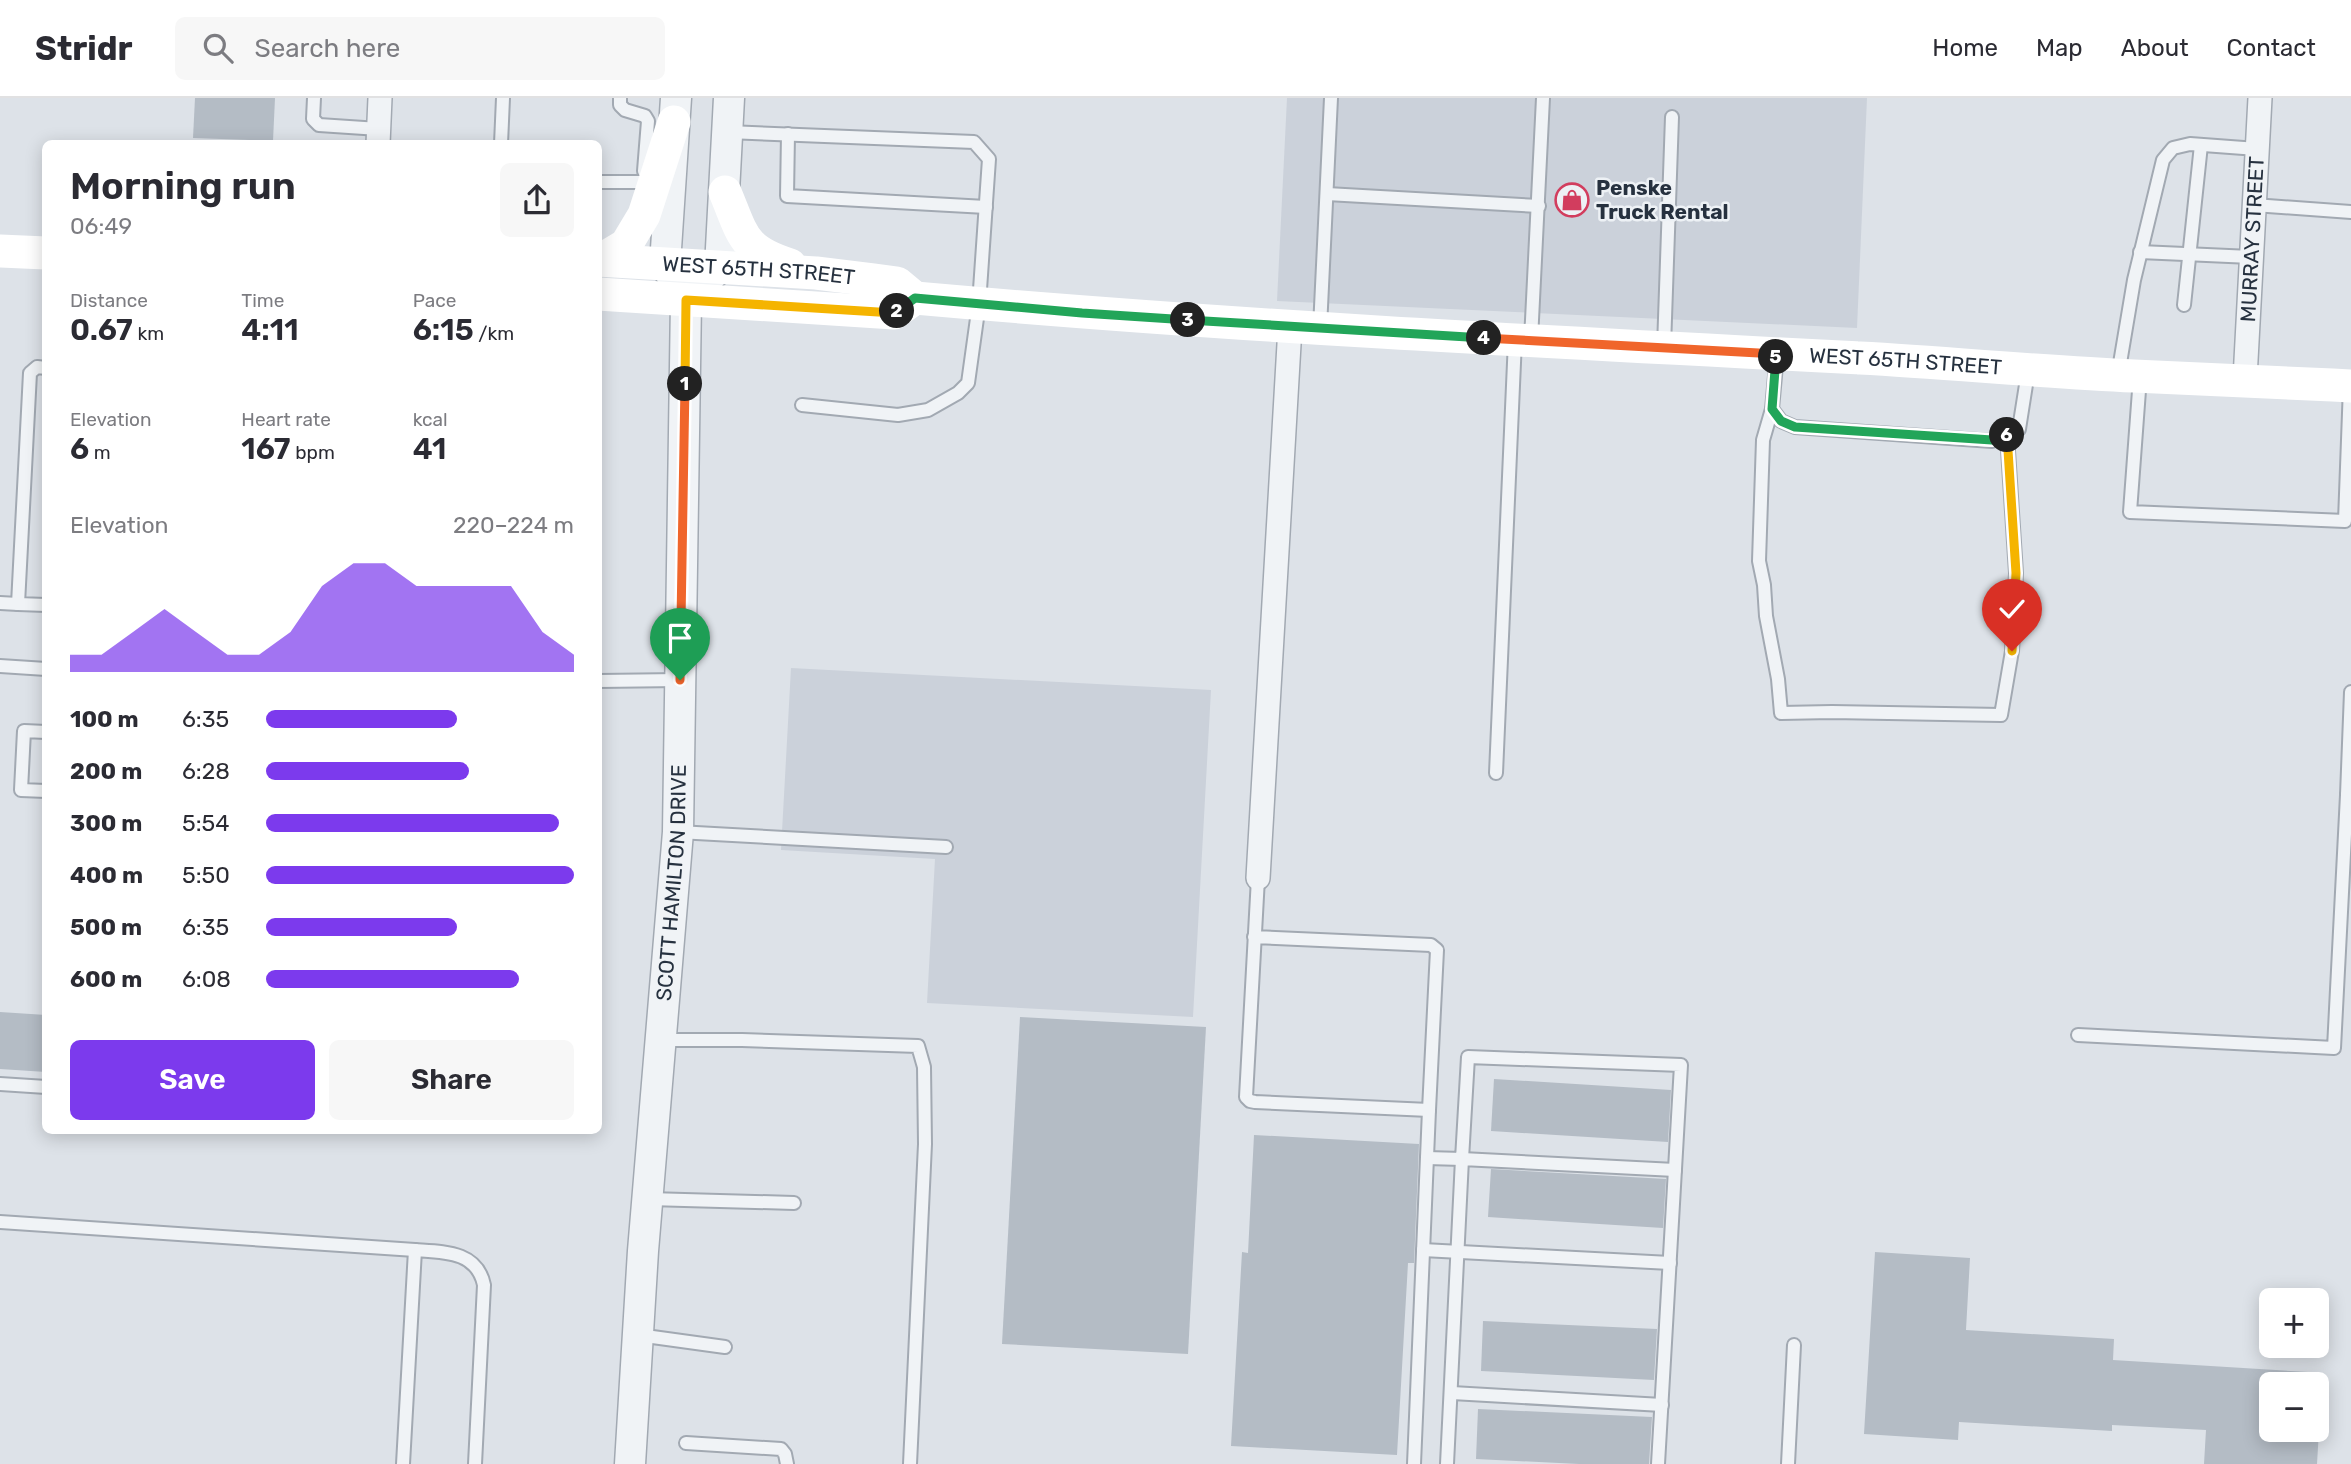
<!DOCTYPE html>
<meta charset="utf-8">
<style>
body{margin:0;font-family:Rubik,sans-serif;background:#f7f7f7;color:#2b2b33;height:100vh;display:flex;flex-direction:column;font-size:26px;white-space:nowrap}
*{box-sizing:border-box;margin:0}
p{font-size:23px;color:#7c7c81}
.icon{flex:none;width:38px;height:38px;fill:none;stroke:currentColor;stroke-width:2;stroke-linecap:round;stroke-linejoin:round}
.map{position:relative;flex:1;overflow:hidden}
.sheet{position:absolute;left:42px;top:42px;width:560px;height:994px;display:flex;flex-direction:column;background:#fff;border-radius:10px;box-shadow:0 4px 18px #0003}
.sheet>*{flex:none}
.fabs{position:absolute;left:2259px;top:1190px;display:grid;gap:14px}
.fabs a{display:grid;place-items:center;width:70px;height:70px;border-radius:10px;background:#fff;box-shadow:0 4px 18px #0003;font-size:35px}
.pin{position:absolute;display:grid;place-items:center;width:60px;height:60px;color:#fff;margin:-72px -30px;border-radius:50% 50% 50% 0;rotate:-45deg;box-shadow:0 0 7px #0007}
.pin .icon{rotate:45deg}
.km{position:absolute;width:35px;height:35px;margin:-18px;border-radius:50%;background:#222;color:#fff;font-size:19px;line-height:35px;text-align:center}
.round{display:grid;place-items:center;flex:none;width:74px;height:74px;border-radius:10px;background:#f7f7f7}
.head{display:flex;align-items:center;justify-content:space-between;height:119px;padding:0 28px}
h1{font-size:38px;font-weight:600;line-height:52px}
.stats{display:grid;grid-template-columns:repeat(3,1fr);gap:10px;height:119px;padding:7px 28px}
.stats div{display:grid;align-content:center}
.stats b{font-size:30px;font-weight:600}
.stats small{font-size:19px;font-weight:400}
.stats p{font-size:19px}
.chart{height:196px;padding:14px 28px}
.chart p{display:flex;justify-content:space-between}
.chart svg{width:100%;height:126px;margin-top:7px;fill:#7c3aed;opacity:.7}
.action{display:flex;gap:14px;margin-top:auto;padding:14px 28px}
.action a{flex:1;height:80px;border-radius:10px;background:#7c3aed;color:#fff;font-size:28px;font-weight:600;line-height:80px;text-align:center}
.action a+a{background:#f7f7f7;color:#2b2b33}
ul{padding:0 28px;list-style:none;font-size:23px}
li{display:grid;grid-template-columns:112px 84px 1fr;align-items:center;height:52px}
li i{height:18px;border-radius:9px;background:#7c3aed}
header{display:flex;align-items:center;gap:42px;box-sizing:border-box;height:98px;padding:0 35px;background:#fff;border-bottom:2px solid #e1e1e2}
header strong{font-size:33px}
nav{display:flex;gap:38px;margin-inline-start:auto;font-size:24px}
.search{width:490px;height:63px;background:#f7f7f7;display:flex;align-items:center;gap:18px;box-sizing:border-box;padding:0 24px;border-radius:10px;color:#7c7c81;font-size:26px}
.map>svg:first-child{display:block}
.built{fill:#cbd1da}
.building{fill:#b4bcc5}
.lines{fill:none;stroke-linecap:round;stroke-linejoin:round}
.service-casing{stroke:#a2a9b2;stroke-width:16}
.minor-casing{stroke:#a2a9b2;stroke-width:26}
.tertiary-casing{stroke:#a2a9b2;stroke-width:33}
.service{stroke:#f0f3f6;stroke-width:12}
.minor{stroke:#f0f3f6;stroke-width:23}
.tertiary{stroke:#f0f3f6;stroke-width:30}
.secondary{stroke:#fff;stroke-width:33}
.split-1-casing{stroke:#fff;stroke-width:14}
.split-2-casing{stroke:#fff;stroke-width:14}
.split-3-casing{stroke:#fff;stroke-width:14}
.split-4-casing{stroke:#fff;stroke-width:14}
.split-5-casing{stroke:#fff;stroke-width:14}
.split-6-casing{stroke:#fff;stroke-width:14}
.split-7-casing{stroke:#fff;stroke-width:14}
.split-1{stroke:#f0652b;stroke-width:9}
.split-2{stroke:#f5b400;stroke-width:9}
.split-3{stroke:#22a559;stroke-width:9}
.split-4{stroke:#22a559;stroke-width:9}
.split-5{stroke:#f0652b;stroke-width:9}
.split-6{stroke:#22a559;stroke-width:9}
.split-7{stroke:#f5b400;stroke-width:9}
.labels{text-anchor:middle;stroke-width:5;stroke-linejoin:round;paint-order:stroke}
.poi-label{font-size:21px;font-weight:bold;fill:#26313f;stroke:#edf1f5;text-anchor:start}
.street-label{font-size:21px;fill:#26313f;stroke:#edf1f5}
</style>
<header>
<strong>Stridr</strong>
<div class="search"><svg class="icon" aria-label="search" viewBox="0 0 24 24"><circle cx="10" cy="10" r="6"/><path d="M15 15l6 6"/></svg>Search here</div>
<nav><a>Home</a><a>Map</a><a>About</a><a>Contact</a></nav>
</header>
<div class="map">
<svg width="2351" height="1366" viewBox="0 0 2351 1366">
<rect width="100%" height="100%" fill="#dde2e8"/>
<g class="built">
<path d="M1287,0H1867L1857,230L1277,203Z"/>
<path d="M791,570L1211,592L1193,919L927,905L935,761L781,752Z"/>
</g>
<g class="building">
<path d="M195,0H275L273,43L193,40Z"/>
<path d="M0,914L46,917V974L0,971Z"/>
<path d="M1020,919L1206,929L1188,1256L1002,1246Z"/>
<path d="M1494,981L1671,992L1668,1044L1491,1033Z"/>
<path d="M1254,1037L1419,1046L1414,1165H1408L1397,1357L1231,1348L1242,1154L1248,1155Z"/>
<path d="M1491,1071L1666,1081L1663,1130L1488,1119Z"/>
<path d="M1875,1154L1970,1160L1966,1232L2114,1241L2113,1262L2308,1274L2307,1286H2272V1332H2319L2317,1366H2204L2206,1332L2112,1327V1333L1959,1324L1958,1342L1864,1336Z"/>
<path d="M1483,1223L1657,1231L1654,1282L1481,1273Z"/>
<path d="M1478,1311L1652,1319L1649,1366H1579L1476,1361Z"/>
</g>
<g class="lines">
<defs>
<g id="service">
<path d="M314,0L313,21L319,27L379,31"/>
<path d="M620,0V7L625,12L645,18L648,23L644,73"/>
<path d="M728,34L974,44L989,61L979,206L968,285L958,295L928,312L898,317L802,307"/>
<path d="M788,36L787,98L986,109"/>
<path d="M501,46L503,0"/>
<path d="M598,84H654"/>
<path d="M1327,96L1539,108"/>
<path d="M2254,107L2351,114"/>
<path d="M2140,154L2251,159"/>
<path d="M2184,207L2201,47"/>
<path d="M1320,230L1331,0"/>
<path d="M1531,242L1543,0"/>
<path d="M1664,249L1672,19"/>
<path d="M1777,256L1772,311L1781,323L1795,329L1992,343L2019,331L2028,274"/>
<path d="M46,270L37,269L30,275L18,506L46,507"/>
<path d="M2118,277L2134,182L2163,62L2173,50L2190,46L2257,51"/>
<path d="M2140,279L2130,414L2345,423L2350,288"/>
<path d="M1772,311L1763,342L1759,463L1764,487L1766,518L1778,581L1781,615L1832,614L2001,617L2012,553L2016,475L2007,337"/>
<path d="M0,505L18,506"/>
<path d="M0,568L46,571"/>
<path d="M598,583L680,582"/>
<path d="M46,634L24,633L21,692L46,693"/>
<path d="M1496,675L1515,242"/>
<path d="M2347,697L2351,594"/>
<path d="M678,734L946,749"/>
<path d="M1254,839L1431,847L1437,852L1429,1012L1255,1004L1250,1003L1246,999L1258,780"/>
<path d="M2078,937L2334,950L2347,697H2351"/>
<path d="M662,942H742L918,948L924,969L925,1046L910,1366"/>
<path d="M0,986L46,989"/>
<path d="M1427,1060L1462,1061L1468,959L1681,967L1658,1366"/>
<path d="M649,1101L794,1105"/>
<path d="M0,1124L415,1152"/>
<path d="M1423,1152L1670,1165"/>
<path d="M638,1237L725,1249"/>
<path d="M1452,1295L1662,1307"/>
<path d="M686,1345L781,1351L785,1356L787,1366"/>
<path d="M403,1366L415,1152C444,1154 477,1153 484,1187L475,1366"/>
<path d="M1414,1366L1429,1012"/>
<path d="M1447,1366L1462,1061L1675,1072"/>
<path d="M1788,1366L1794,1247"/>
</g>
<g id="minor">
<path d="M378,46L380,0"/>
<path id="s1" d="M2245,281L2260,0"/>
<path d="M1258,780L1290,229"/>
</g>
<g id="tertiary">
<path d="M704,184L720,169L729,0"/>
<path id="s2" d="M630,1366L643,1153L678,734L686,202L665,166L676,0"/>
</g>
</defs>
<use href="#service" class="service-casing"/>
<use href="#minor" class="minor-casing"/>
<use href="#tertiary" class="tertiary-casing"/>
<use href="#service" class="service"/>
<use href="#minor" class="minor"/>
<use href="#tertiary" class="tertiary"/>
<g class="secondary">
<path d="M725,94C743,137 742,152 790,167"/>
<path d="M0,153L46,155"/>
<path id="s3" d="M598,162L816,175L873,182L897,185L915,200C1229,228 1545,244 1860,260C1952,265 2043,274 2134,278C2207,282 2279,284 2351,288"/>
<path d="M601,162L626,147L644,117L674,24"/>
<path d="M598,196L894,215L915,200"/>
</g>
</g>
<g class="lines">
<defs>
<path id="split-1" d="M680,582L685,286"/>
<path id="split-2" d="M685,286L686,202L894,215L897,213"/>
<path id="split-3" d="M897,213L915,200L1082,215L1188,222"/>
<path id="split-4" d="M1188,222L1484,240"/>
<path id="split-5" d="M1484,240L1777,256L1776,259"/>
<path id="split-6" d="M1776,259L1772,311L1781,323L1795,329L1992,342L2007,337"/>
<path id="split-7" d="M2007,337L2016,475L2012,553"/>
</defs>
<use href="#split-1" class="split-1-casing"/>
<use href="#split-2" class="split-2-casing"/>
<use href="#split-3" class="split-3-casing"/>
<use href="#split-4" class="split-4-casing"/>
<use href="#split-5" class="split-5-casing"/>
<use href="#split-6" class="split-6-casing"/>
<use href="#split-7" class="split-7-casing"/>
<use href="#split-1" class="split-1"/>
<use href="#split-2" class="split-2"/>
<use href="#split-3" class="split-3"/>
<use href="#split-4" class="split-4"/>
<use href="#split-5" class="split-5"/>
<use href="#split-6" class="split-6"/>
<use href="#split-7" class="split-7"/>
</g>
<defs>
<symbol id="shop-ring" viewBox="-11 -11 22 22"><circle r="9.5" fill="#edf1f5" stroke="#d23d5e" stroke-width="1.5"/><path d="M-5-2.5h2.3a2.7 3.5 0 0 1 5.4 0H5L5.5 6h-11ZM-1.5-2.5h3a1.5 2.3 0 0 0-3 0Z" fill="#d23d5e"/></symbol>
</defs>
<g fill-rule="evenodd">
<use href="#shop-ring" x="1553" y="83" width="38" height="38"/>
</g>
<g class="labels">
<g class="poi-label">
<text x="1596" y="97">Penske<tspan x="1596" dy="24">Truck Rental</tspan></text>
</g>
<g class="street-label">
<text dy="7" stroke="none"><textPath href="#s1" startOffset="140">MURRAY STREET</textPath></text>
<text dy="7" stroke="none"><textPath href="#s3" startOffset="161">WEST 65TH STREET</textPath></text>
<text dy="7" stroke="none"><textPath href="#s3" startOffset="1316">WEST 65TH STREET</textPath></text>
<text dy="7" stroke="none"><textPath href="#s2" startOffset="583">SCOTT HAMILTON DRIVE</textPath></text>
</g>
</g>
</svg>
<div class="fabs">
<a>+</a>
<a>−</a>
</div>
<div class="pin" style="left:680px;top:582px;background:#1e9e55"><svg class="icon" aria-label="arrive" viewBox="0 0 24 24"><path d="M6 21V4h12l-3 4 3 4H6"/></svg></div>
<div class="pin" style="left:2012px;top:553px;background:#d93025"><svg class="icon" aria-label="check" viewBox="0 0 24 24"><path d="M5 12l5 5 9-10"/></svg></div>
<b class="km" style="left:685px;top:286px">1</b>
<b class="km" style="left:897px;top:213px">2</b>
<b class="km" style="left:1188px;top:222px">3</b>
<b class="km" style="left:1484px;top:240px">4</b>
<b class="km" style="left:1776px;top:259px">5</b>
<b class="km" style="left:2007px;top:337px">6</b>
<section class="sheet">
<div class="head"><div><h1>Morning run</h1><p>06:49</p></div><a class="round"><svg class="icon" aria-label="share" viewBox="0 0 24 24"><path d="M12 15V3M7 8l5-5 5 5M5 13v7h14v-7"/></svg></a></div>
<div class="stats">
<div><p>Distance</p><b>0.67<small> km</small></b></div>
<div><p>Time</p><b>4:11</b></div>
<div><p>Pace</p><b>6:15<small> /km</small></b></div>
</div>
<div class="stats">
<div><p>Elevation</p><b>6<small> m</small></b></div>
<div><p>Heart rate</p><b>167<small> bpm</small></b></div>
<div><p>kcal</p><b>41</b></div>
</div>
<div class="chart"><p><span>Elevation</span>220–224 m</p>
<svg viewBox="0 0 160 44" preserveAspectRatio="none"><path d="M0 44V38L10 38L20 30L30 22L40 30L50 38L60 38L70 30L80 14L90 6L100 6L110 14L120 14L130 14L140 14L150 30L160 38V44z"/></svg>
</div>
<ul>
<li><b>100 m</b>6:35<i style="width:62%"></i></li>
<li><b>200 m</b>6:28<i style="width:66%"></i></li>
<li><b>300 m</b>5:54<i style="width:95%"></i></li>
<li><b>400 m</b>5:50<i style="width:100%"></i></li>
<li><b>500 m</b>6:35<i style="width:62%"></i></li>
<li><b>600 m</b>6:08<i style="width:82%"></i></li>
</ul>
<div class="action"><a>Save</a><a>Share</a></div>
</section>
</div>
